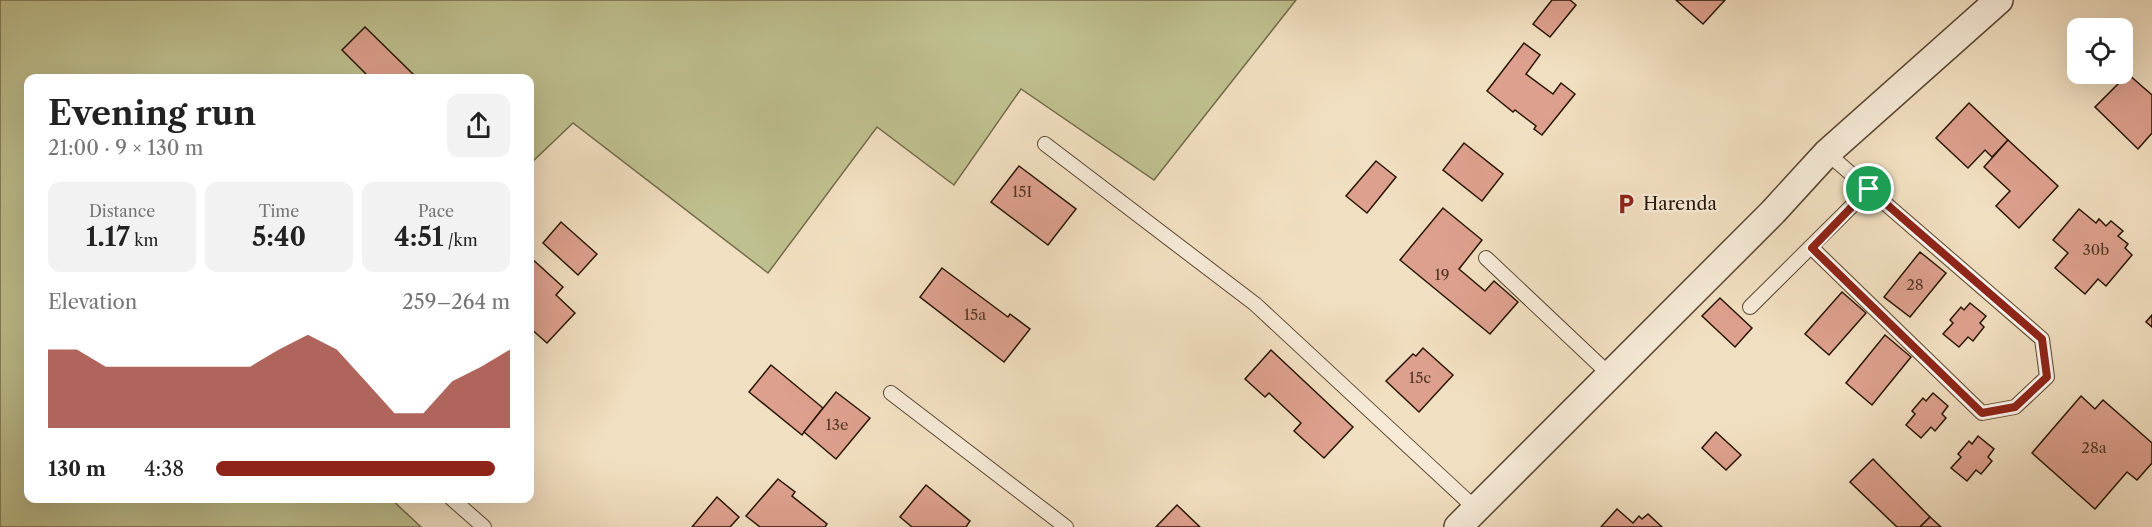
<!DOCTYPE html>
<meta charset="utf-8">
<style>
body{margin:0;font-family:"Libre Caslon Text",serif;background:#f2f2f2;color:#222;height:100vh;display:flex;flex-direction:column;font-size:22px;white-space:nowrap}
*{box-sizing:border-box;margin:0}
p{font-size:20px;color:#767676}
.icon{flex:none;width:33px;height:33px;fill:none;stroke:currentColor;stroke-width:2;stroke-linecap:round;stroke-linejoin:round}
.map{position:relative;flex:1;overflow:hidden}
.side{position:absolute;left:24px;top:74px;width:510px;height:429px;display:flex;flex-direction:column;background:#fff;border-radius:12px;box-shadow:0 6px 24px #0002}
.side>*{flex:none}
.tools{position:absolute;left:2067px;top:18px;display:grid;gap:12px}
.tools a{display:grid;place-items:center;width:66px;height:66px;border-radius:12px;background:#fff;box-shadow:0 6px 24px #0002;font-size:30px}
.pin{position:absolute;display:grid;place-items:center;width:51px;height:51px;color:#fff;margin:-26px;border:3px solid #fff;border-radius:50%;box-shadow:0 2px 6px #0007}
.round{display:grid;place-items:center;flex:none;width:63px;height:63px;border-radius:12px;background:#f2f2f2}
.summary{display:flex;align-items:center;justify-content:space-between;height:102px;padding:0 24px}
h1{font-size:33px;font-weight:800;line-height:45px}
.metrics{display:grid;grid-template-columns:repeat(3,1fr);gap:9px;height:102px;padding:6px 24px}
.metrics div{display:grid;align-content:center;border-radius:12px;background:#f2f2f2;text-align:center}
.metrics b{font-size:26px;font-weight:800}
.metrics small{font-size:16px;font-weight:400}
.metrics p{font-size:16px}
.chart{height:168px;padding:12px 24px}
.chart p{display:flex;justify-content:space-between}
.chart svg{width:100%;height:108px;margin-top:6px;fill:#8f2418;opacity:.7}
ul{padding:0 24px;list-style:none;font-size:20px}
li{display:grid;grid-template-columns:96px 72px 1fr;align-items:center;height:45px}
li i{height:15px;border-radius:8px;background:#8f2418}
.map>svg:first-child{display:block}
.green{fill:#bfc08f;stroke:#746b49;stroke-width:1.5}
.building{fill:#dda08e;stroke:#291603;stroke-width:1.5}
.lines{fill:none;stroke-linecap:round;stroke-linejoin:round}
.lane-casing{stroke:#5b4832;stroke-width:16}
.street-casing{stroke:#5b4832;stroke-width:30}
.lane{stroke:#f6ead7;stroke-width:14}
.street{stroke:#f6ead7;stroke-width:27}
.route-casing{stroke:#fff;stroke-width:12}
.route{stroke:#8f2418;stroke-width:8}
.labels{text-anchor:middle;stroke-width:4.5;stroke-linejoin:round;paint-order:stroke}
.number-label{font-size:15px;fill:#563826}
.poi-label{font-size:18px;fill:#291603;stroke:#f6ead7;text-anchor:start}
</style>
<div class="map">
<svg width="2152" height="527" viewBox="0 0 2152 527">
<rect width="100%" height="100%" fill="#f1dfc1"/>
<filter id="stains"><feTurbulence type="fractalNoise" baseFrequency=".00333" numOctaves="4"/><feColorMatrix values="0 0 0 0 .2 0 0 0 0 .09 0 0 0 0 .02 0 0 0 .5 -.17"/></filter>
<radialGradient id="worn" r=".72"><stop offset=".6" stop-color="#630" stop-opacity="0"/><stop offset="1" stop-color="#630" stop-opacity=".3"/></radialGradient>
<path class="green" d="M0,0H1296L1154,180L1021,89L954,185L877,127L768,273L573,123L530,164V78H28V498H390L421,527H0Z"/>
<g class="building">
<path d="M1552,0H1570L1576,5L1550,37L1533,24Z"/>
<path d="M1676,0H1725L1703,24Z"/>
<path d="M365,27L414,75L411,78H370L342,50Z"/>
<path d="M1524,43L1540,55L1526,74L1553,94L1561,83L1575,94L1542,135L1534,129L1536,126L1515,110L1513,112L1487,91Z"/>
<path d="M2128,74L2152,95V133L2138,149L2095,107Z"/>
<path d="M1969,103L2008,140L1992,157L1985,150L1968,168L1936,138Z"/>
<path d="M2008,140L2058,186L2019,228L1996,206L2010,191L1984,167Z"/>
<path d="M1464,143L1503,174L1482,201L1443,170Z"/>
<path d="M1376,161L1396,177L1367,213L1346,196Z"/>
<path d="M1019,166L1076,209L1048,245L991,202Z"/>
<path d="M1443,208L1482,240L1459,269L1485,291L1494,281L1518,302L1490,334L1400,260Z"/>
<path d="M2079,209L2096,223L2099,219L2106,226L2111,221L2123,231L2118,236L2128,244L2125,248L2132,255L2106,286L2098,279L2085,294L2055,268L2068,253L2053,240Z"/>
<path d="M561,222L597,254L578,275L543,243Z"/>
<path d="M1920,252L1946,273L1910,317L1884,297Z"/>
<path d="M530,257L563,287L556,295L575,313L547,343L530,328Z"/>
<path d="M942,268L1008,317L1010,314L1030,329L1004,362L920,297Z"/>
<path d="M1842,292L1866,313L1829,355L1805,334Z"/>
<path d="M1720,298L1752,328L1735,347L1702,316Z"/>
<path d="M1970,303L1986,316L1980,323L1984,327L1973,341L1968,337L1959,347L1943,334L1953,323L1950,320L1961,307L1964,310Z"/>
<path d="M2152,315V327L2146,322Z"/>
<path d="M1885,335L1911,357L1872,405L1846,383Z"/>
<path d="M1423,348L1453,375L1419,412L1386,381L1413,354L1416,356Z"/>
<path d="M1271,350L1353,427L1324,458L1294,431L1301,423L1269,393L1265,397L1245,379Z"/>
<path d="M771,365L823,408L802,435L749,392Z"/>
<path d="M836,392L870,418L836,459L804,432Z"/>
<path d="M1933,393L1948,406L1942,414L1946,418L1935,431L1931,427L1921,438L1906,425L1915,414L1912,411L1923,398L1926,401Z"/>
<path d="M2081,396L2095,409L2103,400L2152,443V463L2137,480L2127,472L2095,509L2032,453Z"/>
<path d="M1716,432L1741,455L1726,470L1702,448Z"/>
<path d="M1978,436L1994,449L1988,457L1992,461L1981,474L1976,470L1967,481L1951,468L1961,457L1958,454L1969,441L1972,444Z"/>
<path d="M1873,459L1930,517L1920,527H1897L1850,482Z"/>
<path d="M778,479L795,492L792,496L827,524L825,527H760L746,516Z"/>
<path d="M926,485L970,521L966,527H912L900,517Z"/>
<path d="M717,497L739,517L730,527H692Z"/>
<path d="M1177,505L1200,527H1156Z"/>
<path d="M1617,509L1633,523L1639,516L1642,519L1648,514L1662,527H1601Z"/>
<path d="M1930,517L1941,527H1920Z"/>
</g>
<g class="lines">
<defs>
<g id="lane">
<path d="M1045,144L1255,304L1476,509"/>
<path d="M1812,248L1982,413L2015,407L2047,377L2042,339L1827,153"/>
<path d="M1486,258L1610,375"/>
<path d="M1750,307L1869,189"/>
<path d="M891,393L1066,527"/>
<path d="M451,498L484,527"/>
</g>
<path id="street" d="M1458,527L1773,212L1827,153L1999,0"/>
</defs>
<use href="#lane" class="lane-casing"/>
<use href="#street" class="street-casing"/>
<use href="#lane" class="lane"/>
<use href="#street" class="street"/>
</g>
<g class="lines">
<defs>
<path id="route" d="M1869,189L2042,339L2047,377L2015,407L1982,413L1812,248Z"/>
</defs>
<use href="#route" class="route-casing"/>
<use href="#route" class="route"/>
</g>
<defs>
<symbol id="parking-bare" viewBox="-9 -9 18 18"><path d="M-3.5-5.5H1a3.5 3.5 0 0 1 0 7H-1V5.5H-3.5ZM-1-3.4V-.6H.8a1.4 1.4 0 0 0 0-2.8Z" fill="#8f2418" stroke="#f6ead7" stroke-width="2.5" paint-order="stroke"/></symbol>
</defs>
<g fill-rule="evenodd">
<use href="#parking-bare" x="1611" y="189" width="30" height="30"/>
</g>
<g class="labels">
<g class="number-label">
<text x="1022" y="197">15I</text>
<text x="2096" y="255">30b</text>
<text x="1442" y="280">19</text>
<text x="1915" y="290">28</text>
<text x="975" y="320">15a</text>
<text x="1420" y="383">15c</text>
<text x="837" y="430">13e</text>
<text x="2094" y="453">28a</text>
</g>
<g class="poi-label">
<text x="1643" y="210">Harenda</text>
</g>
</g>
<rect width="100%" height="100%" filter="url(#stains)"/>
<rect width="100%" height="100%" fill="url(#worn)"/>
</svg>
<div class="tools">
<a><svg class="icon" aria-label="locate" viewBox="0 0 24 24"><circle cx="12" cy="12" r="6"/><path d="M12 2v4M12 18v4M2 12h4M18 12h4"/></svg></a>
</div>
<div class="pin" style="left:1869px;top:189px;background:#1e9e55"><svg class="icon" aria-label="arrive" viewBox="0 0 24 24"><path d="M6 21V4h12l-3 4 3 4H6"/></svg></div>
<section class="side">
<div class="summary"><div><h1>Evening run</h1><p>21:00 · 9 × 130 m</p></div><a class="round"><svg class="icon" aria-label="share" viewBox="0 0 24 24"><path d="M12 15V3M7 8l5-5 5 5M5 13v7h14v-7"/></svg></a></div>
<div class="metrics">
<div><p>Distance</p><b>1.17<small> km</small></b></div>
<div><p>Time</p><b>5:40</b></div>
<div><p>Pace</p><b>4:51<small> /km</small></b></div>
</div>
<div class="chart"><p><span>Elevation</span>259–264 m</p>
<svg viewBox="0 0 160 44" preserveAspectRatio="none"><path d="M0 44V12L10 12L20 19L30 19L40 19L50 19L60 19L70 19L80 12L90 6L100 12L110 25L120 38L130 38L140 25L150 19L160 12V44z"/></svg>
</div>
<ul>
<li><b>130 m</b>4:38<i style="width:95%"></i></li>
</ul>
</section>
</div>
